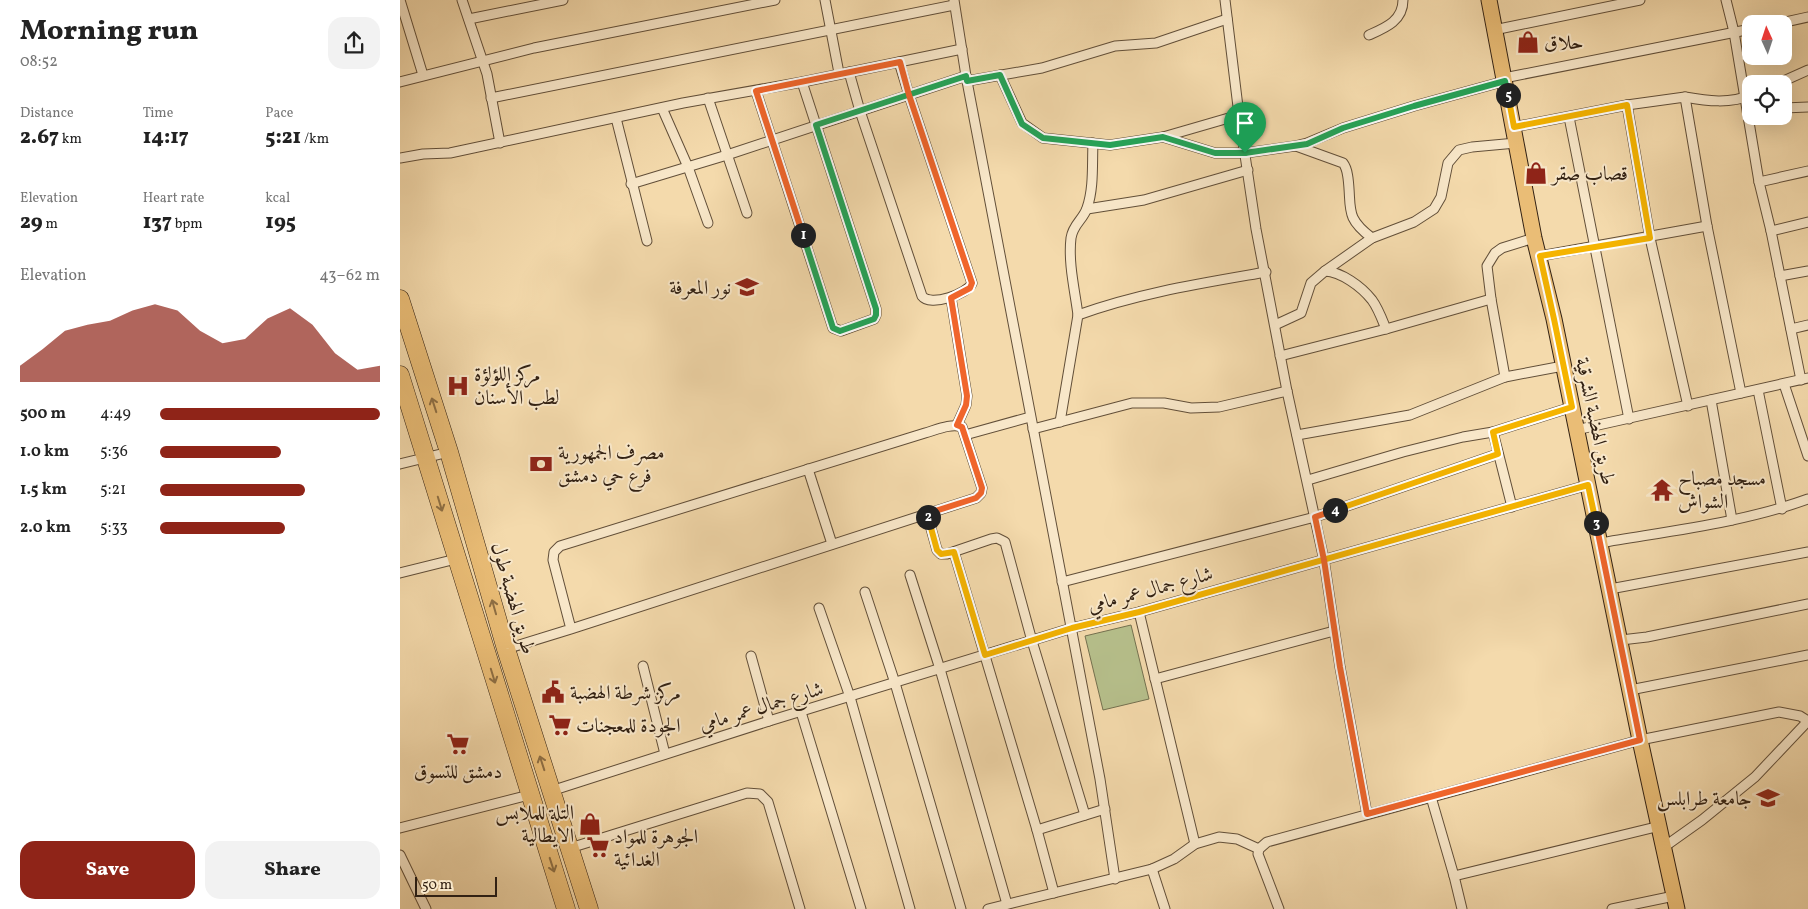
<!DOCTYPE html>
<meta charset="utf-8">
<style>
body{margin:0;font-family:Vollkorn,Amiri,serif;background:#f2f2f2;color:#222;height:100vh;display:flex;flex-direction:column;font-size:19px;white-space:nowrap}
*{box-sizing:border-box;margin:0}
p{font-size:16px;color:#767676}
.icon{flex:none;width:28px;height:28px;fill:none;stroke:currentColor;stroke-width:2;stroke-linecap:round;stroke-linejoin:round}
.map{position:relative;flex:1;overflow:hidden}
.drawer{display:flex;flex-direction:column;background:#fff;width:400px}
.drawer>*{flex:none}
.needle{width:32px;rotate:357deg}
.controls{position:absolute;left:1342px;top:15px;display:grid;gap:10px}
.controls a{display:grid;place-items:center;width:50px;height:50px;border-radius:10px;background:#fff;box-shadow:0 5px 20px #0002;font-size:25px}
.scale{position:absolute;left:15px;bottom:12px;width:82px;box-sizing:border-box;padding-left:5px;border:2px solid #322113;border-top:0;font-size:14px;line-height:18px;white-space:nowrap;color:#322113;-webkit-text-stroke:4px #f8e7c9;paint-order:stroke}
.pin{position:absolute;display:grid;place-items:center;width:42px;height:42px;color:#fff;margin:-51px -21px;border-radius:50% 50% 50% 0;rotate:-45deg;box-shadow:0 0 5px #0007}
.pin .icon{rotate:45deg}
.km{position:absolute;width:25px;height:25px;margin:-12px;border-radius:50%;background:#222;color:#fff;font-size:14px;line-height:25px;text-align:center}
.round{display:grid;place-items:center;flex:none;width:52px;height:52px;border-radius:15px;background:#f2f2f2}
.head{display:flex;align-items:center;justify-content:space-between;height:85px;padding:0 20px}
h1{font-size:28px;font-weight:800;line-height:38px}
.stats{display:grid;grid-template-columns:repeat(3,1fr);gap:8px;height:85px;padding:5px 20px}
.stats div{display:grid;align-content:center}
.stats b{font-size:21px;font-weight:800}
.stats small{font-size:14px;font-weight:400}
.stats p{font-size:14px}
.chart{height:140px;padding:10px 20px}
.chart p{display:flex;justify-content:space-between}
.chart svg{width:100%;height:90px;margin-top:5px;fill:#8f2418;opacity:.7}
.action{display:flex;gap:10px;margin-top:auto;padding:10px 20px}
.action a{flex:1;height:58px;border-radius:15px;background:#8f2418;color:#fff;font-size:20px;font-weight:800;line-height:58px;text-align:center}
.action a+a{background:#f2f2f2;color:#222}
ul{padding:0 20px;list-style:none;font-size:16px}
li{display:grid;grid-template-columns:80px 60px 1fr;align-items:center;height:38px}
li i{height:12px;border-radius:6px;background:#8f2418}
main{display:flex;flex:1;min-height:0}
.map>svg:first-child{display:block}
.garden{fill:#b7c18d;stroke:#747150}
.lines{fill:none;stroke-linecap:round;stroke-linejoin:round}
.street-casing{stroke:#624f39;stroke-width:11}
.primary-casing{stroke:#322113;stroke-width:17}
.highway-casing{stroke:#322113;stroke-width:19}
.street{stroke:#f8e7c9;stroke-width:9}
.primary{stroke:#eabd76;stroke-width:15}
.highway{stroke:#eabd76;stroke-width:18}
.oneway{stroke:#8e6f44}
.split-1-casing{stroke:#fff;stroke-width:10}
.split-2-casing{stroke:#fff;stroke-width:10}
.split-3-casing{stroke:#fff;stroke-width:10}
.split-4-casing{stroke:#fff;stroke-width:10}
.split-5-casing{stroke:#fff;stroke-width:10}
.split-6-casing{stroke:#fff;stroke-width:10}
.split-1{stroke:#22a559;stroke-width:6}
.split-2{stroke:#f0652b;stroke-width:6}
.split-3{stroke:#f5b400;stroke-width:6}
.split-4{stroke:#f0652b;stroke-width:6}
.split-5{stroke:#f5b400;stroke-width:6}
.split-6{stroke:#22a559;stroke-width:6}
.labels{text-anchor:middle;stroke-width:4;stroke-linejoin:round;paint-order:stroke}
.poi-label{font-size:20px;fill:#322113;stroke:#f8e7c9;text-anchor:start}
.street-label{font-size:20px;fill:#322113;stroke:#f8e7c9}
</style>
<main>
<section class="drawer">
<div class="head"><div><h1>Morning run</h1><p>08:52</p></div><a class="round"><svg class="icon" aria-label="share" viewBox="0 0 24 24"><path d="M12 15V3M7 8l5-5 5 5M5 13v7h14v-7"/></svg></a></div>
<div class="stats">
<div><p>Distance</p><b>2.67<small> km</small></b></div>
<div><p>Time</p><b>14:17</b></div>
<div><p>Pace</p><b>5:21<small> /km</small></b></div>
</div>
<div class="stats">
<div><p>Elevation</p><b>29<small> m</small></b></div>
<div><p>Heart rate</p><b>137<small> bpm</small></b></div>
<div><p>kcal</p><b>195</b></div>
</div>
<div class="chart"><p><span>Elevation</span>43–62 m</p>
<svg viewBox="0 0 160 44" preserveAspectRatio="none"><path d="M0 44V36L10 28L20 19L30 16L40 14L50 9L60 6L70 9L80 19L90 25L100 23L110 13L120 8L130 16L140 30L150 38L160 36V44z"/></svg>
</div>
<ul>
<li><b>500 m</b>4:49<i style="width:100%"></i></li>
<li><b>1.0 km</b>5:36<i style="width:55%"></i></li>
<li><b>1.5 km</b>5:21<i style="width:66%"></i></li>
<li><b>2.0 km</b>5:33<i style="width:57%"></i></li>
</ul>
<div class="action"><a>Save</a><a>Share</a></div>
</section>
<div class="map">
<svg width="1408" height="909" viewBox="0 0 1408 909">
<rect width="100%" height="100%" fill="#f4daac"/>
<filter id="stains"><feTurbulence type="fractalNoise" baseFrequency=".004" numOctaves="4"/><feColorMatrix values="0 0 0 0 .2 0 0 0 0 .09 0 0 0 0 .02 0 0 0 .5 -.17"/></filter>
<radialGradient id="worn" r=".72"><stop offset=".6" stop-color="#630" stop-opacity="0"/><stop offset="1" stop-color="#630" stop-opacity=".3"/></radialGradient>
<path class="garden" d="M731,625L749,699L703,710L685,636Z"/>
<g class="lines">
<defs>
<g id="street">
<path d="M0,0L23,75"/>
<path d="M62,0L87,74L100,143"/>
<path d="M425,0L439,73"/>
<path d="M554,0L566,76L700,779L715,879"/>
<path d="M825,0L839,115L856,229L887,391L924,560L940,667L967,814"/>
<path d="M1326,0L1334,32L1359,182L1371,231L1401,380"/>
<path d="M69,19L163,0"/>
<path d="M1376,24L1408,17"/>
<path d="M1094,30L1240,0"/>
<path d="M969,35C985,28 1003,21 1003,0"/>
<path d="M449,72L460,111L522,296C530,307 568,294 572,283L509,95L499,62"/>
<path d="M600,75L622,123L643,138L710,145L763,137L839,115"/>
<path d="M1104,78L1351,29"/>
<path d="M567,81L642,68L715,46L756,43L827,19"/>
<path d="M0,82L134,48L375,0"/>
<path d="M1377,84L1408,70"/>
<path d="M356,91L433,328L441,331L474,319L476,315V309L402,82"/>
<path d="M1285,97C1307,101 1330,104 1351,95"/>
<path d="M91,98L554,5"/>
<path d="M308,98L347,213"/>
<path d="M1227,105L1250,238L1288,406"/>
<path d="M262,108L288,167L308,223"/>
<path d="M1384,108L1408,107"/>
<path d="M1169,117L1229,419"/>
<path d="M216,118L247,241"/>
<path d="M1114,127L1227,105L1285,97L1307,226L1341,393"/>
<path d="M763,137L815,153H845L895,146L907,143L943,128L1014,106L1105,81"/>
<path d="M896,146L943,163C947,168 947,172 948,178C952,209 944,217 972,238"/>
<path d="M0,158L23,154L50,153L283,103L402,82L562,49"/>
<path d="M1359,182L1408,171"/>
<path d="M231,184L327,155L566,76"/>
<path d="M687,209L744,200L848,170"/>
<path d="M1371,231L1408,222"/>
<path d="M1140,256L1307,226"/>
<path d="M925,271L972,238L1014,222L1034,209L1041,197L1048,163L1059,150L1072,147L1116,143"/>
<path d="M1380,276L1408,271"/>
<path d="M551,298L567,396L566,405L557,425"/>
<path d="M678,315C675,291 668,263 671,238C673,224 683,220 687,208C694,188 692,164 693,143"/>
<path d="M875,325L901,313L911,283L925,271C941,272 961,286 972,300C978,308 982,319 986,329"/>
<path d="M1391,329L1408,325"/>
<path d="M880,356L986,329L1091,299"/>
<path d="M1105,377L1091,299L1087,266L1095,253L1102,248L1134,238"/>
<path d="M1384,384L1408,456"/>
<path d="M1358,390L1382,509"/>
<path d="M1311,400L1332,520"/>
<path d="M660,422L678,315C738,293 803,283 866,272"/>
<path d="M633,429L732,403H764L791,408L819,407L887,391"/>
<path d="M1176,430L1408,378"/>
<path d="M1093,432L1112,507"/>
<path d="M565,435L630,417"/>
<path d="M897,435L1010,415L1105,377L1163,366"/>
<path d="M0,464L49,452"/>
<path d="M408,469L432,544"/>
<path d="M908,480L1003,452L1063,437L1093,432L1172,407"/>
<path d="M527,514L537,550L541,554H547L591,539L597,538L605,542L632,641L685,815"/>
<path d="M1200,543C1269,531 1342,523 1408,499"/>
<path d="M554,552L637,830L654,893"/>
<path d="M0,573L56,559"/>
<path d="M510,575L540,669L607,904"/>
<path d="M662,582L915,517L1098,454"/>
<path d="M1210,589L1408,552"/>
<path d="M465,592L495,683L561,909"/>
<path d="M419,608L450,697L510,909"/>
<path d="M739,612L795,844"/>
<path d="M1221,640L1247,637L1408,604"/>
<path d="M106,649L171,629L576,498L581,493L582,488L562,427C551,423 536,430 525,433L160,546L154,552L153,560L171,629"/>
<path d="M351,656L369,721"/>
<path d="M243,666L265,754"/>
<path d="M755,679L934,631"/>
<path d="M1230,690L1408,655"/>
<path d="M401,712L461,909"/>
<path d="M151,791L369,721L672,628L739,612L1188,485"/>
<path d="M1031,797L1054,876L1062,909"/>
<path d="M0,828L129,795"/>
<path d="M637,830L705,809"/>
<path d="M1264,847L1302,820L1355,777L1408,721"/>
<path d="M170,848L347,793L360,794L368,802L400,909"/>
<path d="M0,855L26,909"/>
<path d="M752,869L765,909"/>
<path d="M1054,876L1260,826"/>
<path d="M588,909L752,869L774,859L795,844L819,837L837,839L859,849"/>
<path d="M879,909L858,854L859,849L867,842L1240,740L1379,712L1400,716L1408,721"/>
<path d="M1212,909L1274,896"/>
</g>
<path id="primary" d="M1089,0L1134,238L1154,319L1240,740L1277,909"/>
<g id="highway">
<path d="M0,299L49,452L106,649L189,909"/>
<path d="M0,375L166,909"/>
</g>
</defs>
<use href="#street" class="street-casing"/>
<use href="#primary" class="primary-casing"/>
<use href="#highway" class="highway-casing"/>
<use href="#street" class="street"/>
<use href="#primary" class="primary"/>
<use href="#highway" class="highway"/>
</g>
<defs><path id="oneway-shaft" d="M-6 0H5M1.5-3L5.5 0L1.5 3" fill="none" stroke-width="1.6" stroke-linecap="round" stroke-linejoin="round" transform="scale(1.25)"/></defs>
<g class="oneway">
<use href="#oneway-shaft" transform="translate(34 405) rotate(-108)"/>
<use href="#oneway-shaft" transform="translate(40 504) rotate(73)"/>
<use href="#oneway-shaft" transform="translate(94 607) rotate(-106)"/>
<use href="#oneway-shaft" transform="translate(93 676) rotate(73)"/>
<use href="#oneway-shaft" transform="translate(142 763) rotate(-108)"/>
<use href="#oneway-shaft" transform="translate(152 865) rotate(72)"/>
</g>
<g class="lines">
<defs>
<path id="split-1" d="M403,235L433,328L440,331L474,319L476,315V309L416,125L566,76L567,81L600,75L622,124L643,138L710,145L763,137L815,153H845"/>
<path id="split-2" d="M403,235L356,91L500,62L509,95L572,283L570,288L551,298L567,396L566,405L557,425L562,427L582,488L581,493L576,498L526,514L528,517"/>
<path id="split-3" d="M528,517L537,550L541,554L554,552L585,655L672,628L739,612L1188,485L1196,523"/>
<path id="split-4" d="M935,510L915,517L924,560L940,667L967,814L1240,740L1196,523"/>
<path id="split-5" d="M935,510L1098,454L1093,432L1172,407L1154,319L1140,256L1250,238L1227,105L1114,127L1108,95"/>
<path id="split-6" d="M845,153L907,144L943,128L1014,106L1105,81L1108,95"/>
</defs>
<use href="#split-1" class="split-1-casing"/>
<use href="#split-2" class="split-2-casing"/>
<use href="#split-3" class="split-3-casing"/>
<use href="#split-4" class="split-4-casing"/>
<use href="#split-5" class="split-5-casing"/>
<use href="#split-6" class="split-6-casing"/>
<use href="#split-1" class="split-1"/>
<use href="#split-2" class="split-2"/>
<use href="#split-3" class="split-3"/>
<use href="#split-4" class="split-4"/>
<use href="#split-5" class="split-5"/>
<use href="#split-6" class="split-6"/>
</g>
<defs>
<symbol id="shop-bare" viewBox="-9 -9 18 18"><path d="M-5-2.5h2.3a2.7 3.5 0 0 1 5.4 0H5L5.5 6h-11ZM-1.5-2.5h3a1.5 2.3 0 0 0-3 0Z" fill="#8f2418" stroke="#f8e7c9" stroke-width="2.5" paint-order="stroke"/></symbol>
<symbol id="school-bare" viewBox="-9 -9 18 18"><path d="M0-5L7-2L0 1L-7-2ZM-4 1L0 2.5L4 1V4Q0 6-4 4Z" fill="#8f2418" stroke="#f8e7c9" stroke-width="2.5" paint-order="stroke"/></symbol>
<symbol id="hospital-bare" viewBox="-9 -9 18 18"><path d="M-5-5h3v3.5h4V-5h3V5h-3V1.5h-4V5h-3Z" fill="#8f2418" stroke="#f8e7c9" stroke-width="2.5" paint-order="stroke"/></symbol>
<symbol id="bank-bare" viewBox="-9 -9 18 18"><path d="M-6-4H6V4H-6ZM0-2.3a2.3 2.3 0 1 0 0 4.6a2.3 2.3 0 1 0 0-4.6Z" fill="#8f2418" stroke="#f8e7c9" stroke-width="2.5" paint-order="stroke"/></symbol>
<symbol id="temple-bare" viewBox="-9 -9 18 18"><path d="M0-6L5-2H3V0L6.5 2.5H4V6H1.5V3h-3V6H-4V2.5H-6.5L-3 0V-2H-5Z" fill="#8f2418" stroke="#f8e7c9" stroke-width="2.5" paint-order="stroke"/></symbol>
<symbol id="civic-bare" viewBox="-9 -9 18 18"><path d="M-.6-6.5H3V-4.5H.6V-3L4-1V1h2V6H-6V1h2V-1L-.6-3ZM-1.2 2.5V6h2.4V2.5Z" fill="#8f2418" stroke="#f8e7c9" stroke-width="2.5" paint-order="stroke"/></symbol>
<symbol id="supermarket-bare" viewBox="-9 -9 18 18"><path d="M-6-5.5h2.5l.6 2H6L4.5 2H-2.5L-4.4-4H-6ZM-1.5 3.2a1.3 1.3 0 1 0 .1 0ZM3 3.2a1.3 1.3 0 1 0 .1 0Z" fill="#8f2418" stroke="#f8e7c9" stroke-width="2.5" paint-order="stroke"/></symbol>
<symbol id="university-bare" viewBox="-9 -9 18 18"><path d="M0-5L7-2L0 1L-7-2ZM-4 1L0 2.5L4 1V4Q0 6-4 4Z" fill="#8f2418" stroke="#f8e7c9" stroke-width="2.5" paint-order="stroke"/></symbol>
</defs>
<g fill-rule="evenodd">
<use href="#shop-bare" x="1112" y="26" width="32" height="32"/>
<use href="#shop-bare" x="1120" y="157" width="32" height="32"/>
<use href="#school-bare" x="331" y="271" width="32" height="32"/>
<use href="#hospital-bare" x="42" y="370" width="32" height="32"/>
<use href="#bank-bare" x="125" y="448" width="32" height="32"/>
<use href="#temple-bare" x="1246" y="474" width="32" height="32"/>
<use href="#civic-bare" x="137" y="676" width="32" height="32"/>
<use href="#supermarket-bare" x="144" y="709" width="32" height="32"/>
<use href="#supermarket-bare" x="42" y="728" width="32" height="32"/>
<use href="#university-bare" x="1352" y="782" width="32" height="32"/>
<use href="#shop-bare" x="174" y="808" width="32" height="32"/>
<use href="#supermarket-bare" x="182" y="831" width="32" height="32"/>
</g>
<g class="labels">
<g class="poi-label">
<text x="1144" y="49">حلاق</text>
<text x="1152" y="180">قصاب صقر</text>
<text x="331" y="294" text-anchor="end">نور المعرفة</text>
<text x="74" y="381">مركز اللؤلؤة<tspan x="74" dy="23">لطب الأسنان</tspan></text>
<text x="158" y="459">مصرف الجمهورية<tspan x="158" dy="23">فرع حي دمشق</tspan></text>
<text x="1278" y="485">مسجد مصباح<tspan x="1278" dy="23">الشواش</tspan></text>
<text x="170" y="699">مركز شرطة الهضبة</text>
<text x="176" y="732">الجودة للمعجنات</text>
<text x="58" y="778" text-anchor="middle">دمشق للتسوق</text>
<text x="1352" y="805" text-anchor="end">جامعة طرابلس</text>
<text x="174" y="819" text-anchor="end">التلة للملابس<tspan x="174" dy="23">الايطالية</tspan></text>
<text x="214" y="843">الجوهرة للمواد<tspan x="214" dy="23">الغدائية</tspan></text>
</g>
<g class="street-label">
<text transform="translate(1196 421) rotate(78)" y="7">طريق الهضبة الشرقية</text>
<text transform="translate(750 589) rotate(-15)" y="7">شارع جمال عمر مامي</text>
<text transform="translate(114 598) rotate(74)" y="7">طريق الهضبة طول</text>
<text transform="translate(361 706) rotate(-17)" y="7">شارع جمال عمر مامي</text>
</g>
</g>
<rect width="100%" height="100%" filter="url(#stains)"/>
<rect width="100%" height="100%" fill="url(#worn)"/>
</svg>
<div class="controls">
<a><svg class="needle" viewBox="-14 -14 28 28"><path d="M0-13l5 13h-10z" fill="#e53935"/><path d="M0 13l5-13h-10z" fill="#767676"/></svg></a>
<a><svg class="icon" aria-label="locate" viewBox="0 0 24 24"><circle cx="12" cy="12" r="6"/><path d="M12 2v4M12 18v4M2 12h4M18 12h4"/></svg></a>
</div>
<div class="scale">50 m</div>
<div class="pin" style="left:845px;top:153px;background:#1e9e55"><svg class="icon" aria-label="arrive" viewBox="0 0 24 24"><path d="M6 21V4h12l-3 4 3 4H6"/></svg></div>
<b class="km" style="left:403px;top:235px">1</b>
<b class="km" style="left:528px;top:517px">2</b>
<b class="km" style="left:1196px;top:523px">3</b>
<b class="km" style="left:935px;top:510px">4</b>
<b class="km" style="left:1108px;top:95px">5</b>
</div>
</main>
